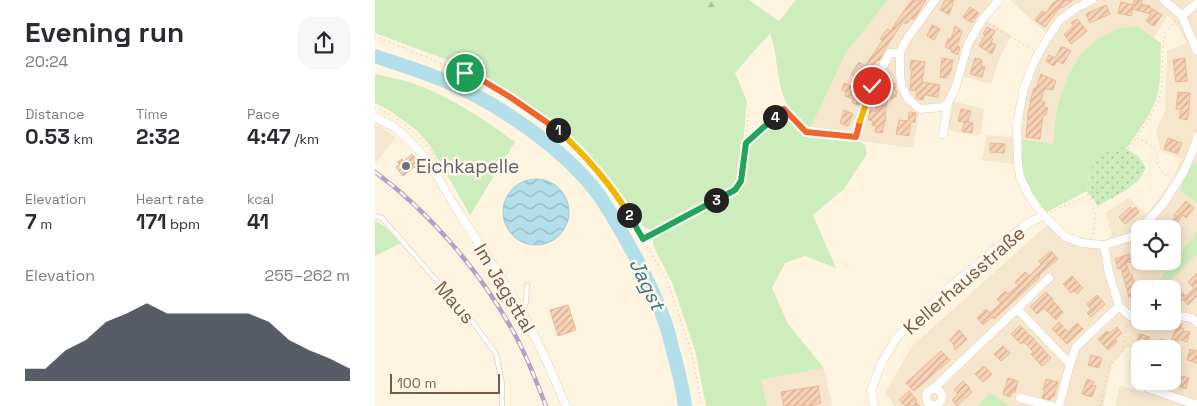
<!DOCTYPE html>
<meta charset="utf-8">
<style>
body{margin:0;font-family:"Space Grotesk",sans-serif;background:#f7f7f7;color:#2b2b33;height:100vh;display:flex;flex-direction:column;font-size:19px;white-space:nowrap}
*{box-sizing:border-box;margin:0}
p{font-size:16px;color:#7c7c81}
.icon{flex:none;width:28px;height:28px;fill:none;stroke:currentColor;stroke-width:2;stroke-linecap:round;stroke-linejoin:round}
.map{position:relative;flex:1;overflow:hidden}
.drawer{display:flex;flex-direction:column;background:#fff;width:375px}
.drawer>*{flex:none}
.tools{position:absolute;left:756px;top:220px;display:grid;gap:10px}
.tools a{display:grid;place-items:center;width:50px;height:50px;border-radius:10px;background:#fff;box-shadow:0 2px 12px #0003;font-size:25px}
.scale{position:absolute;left:15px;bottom:12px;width:110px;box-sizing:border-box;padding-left:5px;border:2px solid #785945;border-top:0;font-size:14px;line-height:18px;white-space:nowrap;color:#785945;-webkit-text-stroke:4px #fff7e8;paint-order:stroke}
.pin{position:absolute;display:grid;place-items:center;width:42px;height:42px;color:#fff;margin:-21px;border:2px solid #fff;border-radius:50%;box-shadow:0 1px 5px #0007}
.km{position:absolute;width:25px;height:25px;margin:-12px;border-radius:50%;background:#222;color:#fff;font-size:14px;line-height:25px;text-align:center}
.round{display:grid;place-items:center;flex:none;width:52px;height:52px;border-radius:15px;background:#f7f7f7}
.summary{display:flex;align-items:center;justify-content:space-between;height:85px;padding:0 25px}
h1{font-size:28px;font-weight:600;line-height:38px}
.metrics{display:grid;grid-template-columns:repeat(3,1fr);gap:8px;height:85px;padding:5px 25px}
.metrics div{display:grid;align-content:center}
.metrics b{font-size:21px;font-weight:600}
.metrics small{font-size:14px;font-weight:400}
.metrics p{font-size:14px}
.chart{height:140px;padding:10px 25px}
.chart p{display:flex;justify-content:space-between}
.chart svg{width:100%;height:90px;margin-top:5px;fill:#111827;opacity:.7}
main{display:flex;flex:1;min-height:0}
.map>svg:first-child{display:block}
.residential{fill:#f7e6ce;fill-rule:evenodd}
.grass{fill:#ceedbd}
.forest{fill:url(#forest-firs)}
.park{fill:url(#park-dots)}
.water{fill:url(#water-waves);stroke:#98cedc}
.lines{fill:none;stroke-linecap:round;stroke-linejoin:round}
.river{stroke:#b3dfea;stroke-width:14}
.building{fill:url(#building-hatch);stroke:#ebb994}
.service-casing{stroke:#e3d0bb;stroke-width:5.5}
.minor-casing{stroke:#e3d0bb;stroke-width:9}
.path{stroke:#dbb598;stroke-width:1;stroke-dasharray:1 4;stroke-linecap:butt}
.service{stroke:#fff;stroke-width:4}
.minor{stroke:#fff;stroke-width:8}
.rail-casing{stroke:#b79ec8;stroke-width:4.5}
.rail{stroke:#fff7e8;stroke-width:2.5;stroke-dasharray:8;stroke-linecap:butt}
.split-1-casing{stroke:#fff;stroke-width:10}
.split-2-casing{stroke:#fff;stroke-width:10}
.split-3-casing{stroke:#fff;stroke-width:10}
.split-4-casing{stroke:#fff;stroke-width:10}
.split-5-casing{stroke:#fff;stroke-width:10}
.split-6-casing{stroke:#fff;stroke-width:10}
.split-1{stroke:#f0652b;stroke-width:6}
.split-2{stroke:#f5b400;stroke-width:6}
.split-3{stroke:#22a559;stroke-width:6}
.split-4{stroke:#22a559;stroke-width:6}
.split-5{stroke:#f0652b;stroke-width:6}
.split-6{stroke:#f5b400;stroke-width:6}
.worship-dot{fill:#6b7280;stroke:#fff7e8;stroke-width:2}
.labels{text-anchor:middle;stroke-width:5;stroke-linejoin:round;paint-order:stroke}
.worship-label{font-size:19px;fill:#5b616d;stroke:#fff7e8;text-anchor:start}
.street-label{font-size:19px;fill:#785945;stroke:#fff7e8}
.water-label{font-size:20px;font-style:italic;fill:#3a7687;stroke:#fff7e8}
</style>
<main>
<section class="drawer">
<div class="summary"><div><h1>Evening run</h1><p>20:24</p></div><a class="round"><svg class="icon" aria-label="share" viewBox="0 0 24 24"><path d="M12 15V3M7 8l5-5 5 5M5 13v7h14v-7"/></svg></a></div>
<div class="metrics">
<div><p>Distance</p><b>0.53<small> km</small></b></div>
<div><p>Time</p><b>2:32</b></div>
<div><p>Pace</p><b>4:47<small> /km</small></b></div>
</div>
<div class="metrics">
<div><p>Elevation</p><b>7<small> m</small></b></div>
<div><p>Heart rate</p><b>171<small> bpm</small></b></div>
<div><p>kcal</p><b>41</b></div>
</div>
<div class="chart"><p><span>Elevation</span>255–262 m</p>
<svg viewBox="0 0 160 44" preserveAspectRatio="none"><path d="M0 44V38L10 38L20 29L30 24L40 15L50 11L60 6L70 11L80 11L90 11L100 11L110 11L120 15L130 24L140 29L150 33L160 38V44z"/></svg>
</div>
</section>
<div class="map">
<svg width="822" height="406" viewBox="0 0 822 406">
<defs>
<pattern id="forest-firs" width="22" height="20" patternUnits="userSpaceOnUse" patternTransform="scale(1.25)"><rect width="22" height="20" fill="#ceedbd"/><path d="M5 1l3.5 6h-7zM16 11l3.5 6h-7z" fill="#acc39b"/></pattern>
<pattern id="park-dots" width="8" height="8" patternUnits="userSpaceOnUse" patternTransform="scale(1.25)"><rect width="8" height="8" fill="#ceedbd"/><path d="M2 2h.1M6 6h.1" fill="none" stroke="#acc39b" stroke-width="1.8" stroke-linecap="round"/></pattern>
<pattern id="water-waves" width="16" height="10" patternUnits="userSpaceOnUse" patternTransform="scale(1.25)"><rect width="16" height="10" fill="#b3dfea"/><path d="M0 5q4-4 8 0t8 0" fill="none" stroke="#96b8bf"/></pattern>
<pattern id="building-hatch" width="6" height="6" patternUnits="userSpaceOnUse" patternTransform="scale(1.25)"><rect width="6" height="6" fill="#f7d2b5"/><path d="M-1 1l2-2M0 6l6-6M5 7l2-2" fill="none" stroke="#cdad95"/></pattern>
</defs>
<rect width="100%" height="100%" fill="#fef4e0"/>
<g class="residential">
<path d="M513,0H628L610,20L636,35L624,60L616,84L587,76L578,101L609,109L606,134L601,136L572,130L575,105L544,113L538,148L484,141L477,136L436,127L471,53Z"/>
<path d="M635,0H822V165L817,163L804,189L822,203V231L777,289H765V303L760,310L765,312V321H798V289H788L822,254V406H740L745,385L769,393L773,381H798V349H765V351L752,347L737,365L728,406H635L615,394L603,406H520L510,393L537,346L672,225L695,243L725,248L737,235L730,213L754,198L771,214L783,200L795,183L807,159L786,151L781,131L790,110L792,51L812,43L804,28L793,15L779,38L763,27L680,120L678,144L646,165L607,160L612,135L637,137L644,91L672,34ZM765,229H798V261H765Z"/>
<path d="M0,123L21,137L0,164Z"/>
<path d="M449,368L457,406H392L386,380Z"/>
</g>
<g class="grass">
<path d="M0,0H317L326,8L341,7L350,0H374L404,21L421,0H513L471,53L436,127L433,129C425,120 414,110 409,98C401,78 403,54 395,34L378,52L360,73L372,101L365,179L359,187L281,229L274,230L267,225L253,203L218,162L182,128L157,108L109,76L78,62L0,33Z"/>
<path d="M762,26L786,43C785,62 787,84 780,102C774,117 761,135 751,149L749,147L714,176L712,191L670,213C659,198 648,182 646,163C645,155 645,147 645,139L678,144L680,120L685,98L694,74L706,54L725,37L746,28Z"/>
<path d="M0,74C11,76 23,79 34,82C73,95 107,118 140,142L95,215L54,144L40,129L14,110L0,103Z"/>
<path d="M408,113L413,114L433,134L484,141L490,145L492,154L469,189L438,215L461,268L430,256L410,263L397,288L413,324L449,368L386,380L392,406H331L320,350L298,285L278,245V238L284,233L363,190L369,182L373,144Z"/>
<path d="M817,163L822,165V203L804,190Z"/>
<path d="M0,221L9,226L26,243L0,256Z"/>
<path d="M822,231V254L788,289H777Z"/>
<path d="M615,393L635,406H603Z"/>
</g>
<path class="forest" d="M317,0H350L341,7L325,8Z"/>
<path class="park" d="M749,147L763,156L771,168L764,180L751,190L723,206L712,191C715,164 722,153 749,147Z"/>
<circle class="water" cx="161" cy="212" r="33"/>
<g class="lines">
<path class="river" d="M0,56C23,64 46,71 68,80C121,102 189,148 223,194C237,213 248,235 260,256C272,279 284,303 292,328C295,338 297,348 300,358C304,374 308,389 310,406"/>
</g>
<g class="building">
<path d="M537,0H551L539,20L536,18L531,24L528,22L510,49L504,61L503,60L498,65L487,82L476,74L484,62L490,66L507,41L505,39L512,29L516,31L523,19Z"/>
<path d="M570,0H579L577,3L578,4L574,14L565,10Z"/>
<path d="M681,0H698L687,8L686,6L670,27L660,20L667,11L671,13L678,3L682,1Z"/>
<path d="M759,0H767L766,4L775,6L774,7L787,15L779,26L771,21L776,14L757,9Z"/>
<path d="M746,2L758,5L756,16L743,13Z"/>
<path d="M731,5L735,14L715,23L711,14Z"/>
<path d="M595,7L604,13L597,23L588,17Z"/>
<path d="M702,19L712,31L696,44L689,34L699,26L696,23Z"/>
<path d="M557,25L565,29L559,40L552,36Z"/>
<path d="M580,26L587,31L582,46L585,47L583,55L576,52L577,50L570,47L573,38L576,39Z"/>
<path d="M612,27L620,31L616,38L618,39L616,42L621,45L617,54L604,46L610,35L608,34Z"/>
<path d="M686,47H689L696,51L688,64L682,61L679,66L671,61L674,55L680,58Z"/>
<path d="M567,58L578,60L576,71H575L574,75H572V78L565,77Z"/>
<path d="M600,58L607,60L606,66L610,67L607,77L595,74Z"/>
<path d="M810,58L812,81L801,82L798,60Z"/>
<path d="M536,60L550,62L547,82L565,85L563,97L549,95L548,100L541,98L542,91L535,90L537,69H535Z"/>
<path d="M666,74L681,81L678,90L669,89L666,101L670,102L669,107L673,108L671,115H668L665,139L651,137L653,113L656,99L659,88L661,89Z"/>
<path d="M513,82L521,84L520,90H522L521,97L518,96V99L513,98L510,113H511L510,117H511L507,133L500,132L501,126L497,125L498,121L493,120L495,110L501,111L504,96H505L506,95L502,93L504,86L512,88Z"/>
<path d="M469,83L485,90L483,96L487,97L484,105L477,103L478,99L470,96L471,92L467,90Z"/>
<path d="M803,92L815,93L814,113L812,120L804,118L806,109H801Z"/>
<path d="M586,109L596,111L593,122L598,123L597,133L587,131L589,122L583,121Z"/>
<path d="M469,110L478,114L473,126L465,123Z"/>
<path d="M534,112L541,113L540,122H536L534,136L521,134L524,120L533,121Z"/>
<path d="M793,138L807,143L803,154L789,149Z"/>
<path d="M615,143L630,144L629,153L615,152Z"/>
<path d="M37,154L44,163L28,176L21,167L24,164L22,162L27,159L29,161Z"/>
<path d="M811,201L819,208L811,218L808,215L799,226L802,229H788L800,217L799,215Z"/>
<path d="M755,207L757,210L760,207L764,212L750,224L744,217Z"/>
<path d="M676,251L683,259L664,275L665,277L619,319L617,317L608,325L602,318L611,309L615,313L626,303L622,299L630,291L633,294L644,285L640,282L650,272L654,276L666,264L664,261Z"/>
<path d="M754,254L756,262L751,263L755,275H757L763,295L754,297L746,268L743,269L740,259Z"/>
<path d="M822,273V296L813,305L808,299L802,305L798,300V294L803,289L811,296L819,288L813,282Z"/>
<path d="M697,276L708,288L702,294L699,291L696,293L688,284Z"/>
<path d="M671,292L678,299L677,300L688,312L681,320L669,308L662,314L655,307Z"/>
<path d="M722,295L730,304L716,317L712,313L716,309L712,304Z"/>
<path d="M193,305L201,330L183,336L175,310Z"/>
<path d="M684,322L693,332L702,323L708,329L692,344L677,329Z"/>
<path d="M803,322L807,324L806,328L809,329L808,331L815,332L812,342L803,339L801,349H784L786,339L796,342Z"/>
<path d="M645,325L654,335H655L676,358L667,366L656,354L658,352L649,342L646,344L636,334Z"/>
<path d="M742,327L747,333L740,339L742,342L733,350L723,339L732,331L735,333Z"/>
<path d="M584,330L592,339L580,350L579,345L575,340Z"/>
<path d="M764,334L775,337L772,348L761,345Z"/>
<path d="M628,346L635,353L626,361L619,354Z"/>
<path d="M815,349L822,351L821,363L812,360Z"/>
<path d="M566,351L575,360L539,391L531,383Z"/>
<path d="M716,355L727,358L724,368L713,365Z"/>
<path d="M609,366L617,374L608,382L600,374Z"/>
<path d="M798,374L814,378L811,389L798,385V383L796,388L789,386L791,381H798Z"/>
<path d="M633,378L643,381L640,392H638L635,397L628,394Z"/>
<path d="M671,379L683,382L679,397L677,396L675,400L667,398L670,390H668Z"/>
<path d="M712,379L719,382L717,385L721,386L717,397L707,394Z"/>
<path d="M588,381L595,388L594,389L597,392L582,406L577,400L583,394L579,390Z"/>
<path d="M443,386L446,403L435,406H409L406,392Z"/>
<path d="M534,391L542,400L540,401L545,406H530L524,400Z"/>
</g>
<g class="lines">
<defs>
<g id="service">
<path d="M0,216L7,218L98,322L121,354L127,383V406"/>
<path d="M145,309L150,306L151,303L152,285"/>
</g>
<g id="minor">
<path d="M560,0L531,40L525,53V76L527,87L533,99L545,109L567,107L573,103"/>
<path d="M717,0L700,9L685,20L670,42L659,62L648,91L642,125L643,164L645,177L653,194L662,207L669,216L691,237L707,243L729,245L756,237L772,222L788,204L809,171L821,143L822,137"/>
<path d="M789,0L807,16L822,51"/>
<path d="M807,16L822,3"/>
<path d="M0,117C7,121 14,124 20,128C52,152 67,187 88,219C107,249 128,279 145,309C163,340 177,373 191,406"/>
<path d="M485,118L497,86L515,53H525"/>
<path d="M568,134L573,103L580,89L593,44L607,20L624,0"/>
<path d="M729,245L734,273L744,306L755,316H765"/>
<path d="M642,309L674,278"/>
<path d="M798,315L817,318L822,323"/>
<path d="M773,388L822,405"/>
<circle cx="559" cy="397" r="8"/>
<path d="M557,390L642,309L695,364"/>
<path d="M645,398L677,406"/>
<path d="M499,406L496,390L506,364L522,337L583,280L649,226L657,221L669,216"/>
<path d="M684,406L695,364L701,347L744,306"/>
</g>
</defs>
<use href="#service" class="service-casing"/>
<use href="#minor" class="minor-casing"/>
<g class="path">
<path d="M614,24L658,50"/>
<path d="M0,36L111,82L135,97L180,128L214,160L245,200L292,280L315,347L323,385L326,406"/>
<path d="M0,107C26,119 53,139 64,166"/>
<path d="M762,138C766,140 773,143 777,146C787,157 776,167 795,178"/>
<path d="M371,141L374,110"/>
<path d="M714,194L720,214L718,236"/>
<path d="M676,212L714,194L737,180L744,171L755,146L771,124L783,101L787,85L788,45L790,33L801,21"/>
<path d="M268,239L360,190L366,181L371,143L409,109L431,132L481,137L484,126"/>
<path d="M725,406L735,365L747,352L753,323"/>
</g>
<use href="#service" class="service"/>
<use href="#minor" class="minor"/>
<defs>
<path id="rail" d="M0,172C55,212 107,274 139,333C152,356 161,381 171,406"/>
</defs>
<use href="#rail" class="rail-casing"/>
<use href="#rail" class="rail"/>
</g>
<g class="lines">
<defs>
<path id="split-1" d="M90,73L110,82L135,97L183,130"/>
<path id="split-2" d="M183,130C210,155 235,183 254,215"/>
<path id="split-3" d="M254,215L268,239L341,200"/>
<path id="split-4" d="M341,200L360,190L366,181L371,143L400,117"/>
<path id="split-5" d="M400,117L409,109L431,132L481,137L485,121"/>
<path id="split-6" d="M485,121L497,86"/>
</defs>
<use href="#split-1" class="split-1-casing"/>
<use href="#split-2" class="split-2-casing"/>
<use href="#split-3" class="split-3-casing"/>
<use href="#split-4" class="split-4-casing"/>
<use href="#split-5" class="split-5-casing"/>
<use href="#split-6" class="split-6-casing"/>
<use href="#split-1" class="split-1"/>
<use href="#split-2" class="split-2"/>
<use href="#split-3" class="split-3"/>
<use href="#split-4" class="split-4"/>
<use href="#split-5" class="split-5"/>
<use href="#split-6" class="split-6"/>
</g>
<circle class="worship-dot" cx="31" cy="166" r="5"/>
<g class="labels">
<g class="worship-label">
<text x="41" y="173">Eichkapelle</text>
</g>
<g class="street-label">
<text transform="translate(589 280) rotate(-41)" y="7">Kellerhausstraße</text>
<text transform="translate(130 288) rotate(59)" y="7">Im Jagsttal</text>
<text transform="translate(80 302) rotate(49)" y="7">Maus</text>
</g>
<g class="water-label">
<text transform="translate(272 284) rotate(64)" y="7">Jagst</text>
</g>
</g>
</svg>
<div class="tools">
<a><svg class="icon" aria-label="locate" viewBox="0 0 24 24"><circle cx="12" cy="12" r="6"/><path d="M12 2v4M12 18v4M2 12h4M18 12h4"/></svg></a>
<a>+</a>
<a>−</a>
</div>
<div class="scale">100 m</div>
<div class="pin" style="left:90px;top:73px;background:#1e9e55"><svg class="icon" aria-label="arrive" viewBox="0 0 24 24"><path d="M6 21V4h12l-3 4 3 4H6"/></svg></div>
<div class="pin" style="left:497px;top:86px;background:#d93025"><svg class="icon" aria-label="check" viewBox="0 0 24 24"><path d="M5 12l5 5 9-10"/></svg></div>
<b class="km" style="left:183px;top:130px">1</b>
<b class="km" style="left:254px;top:215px">2</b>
<b class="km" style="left:341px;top:200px">3</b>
<b class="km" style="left:400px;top:117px">4</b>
</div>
</main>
